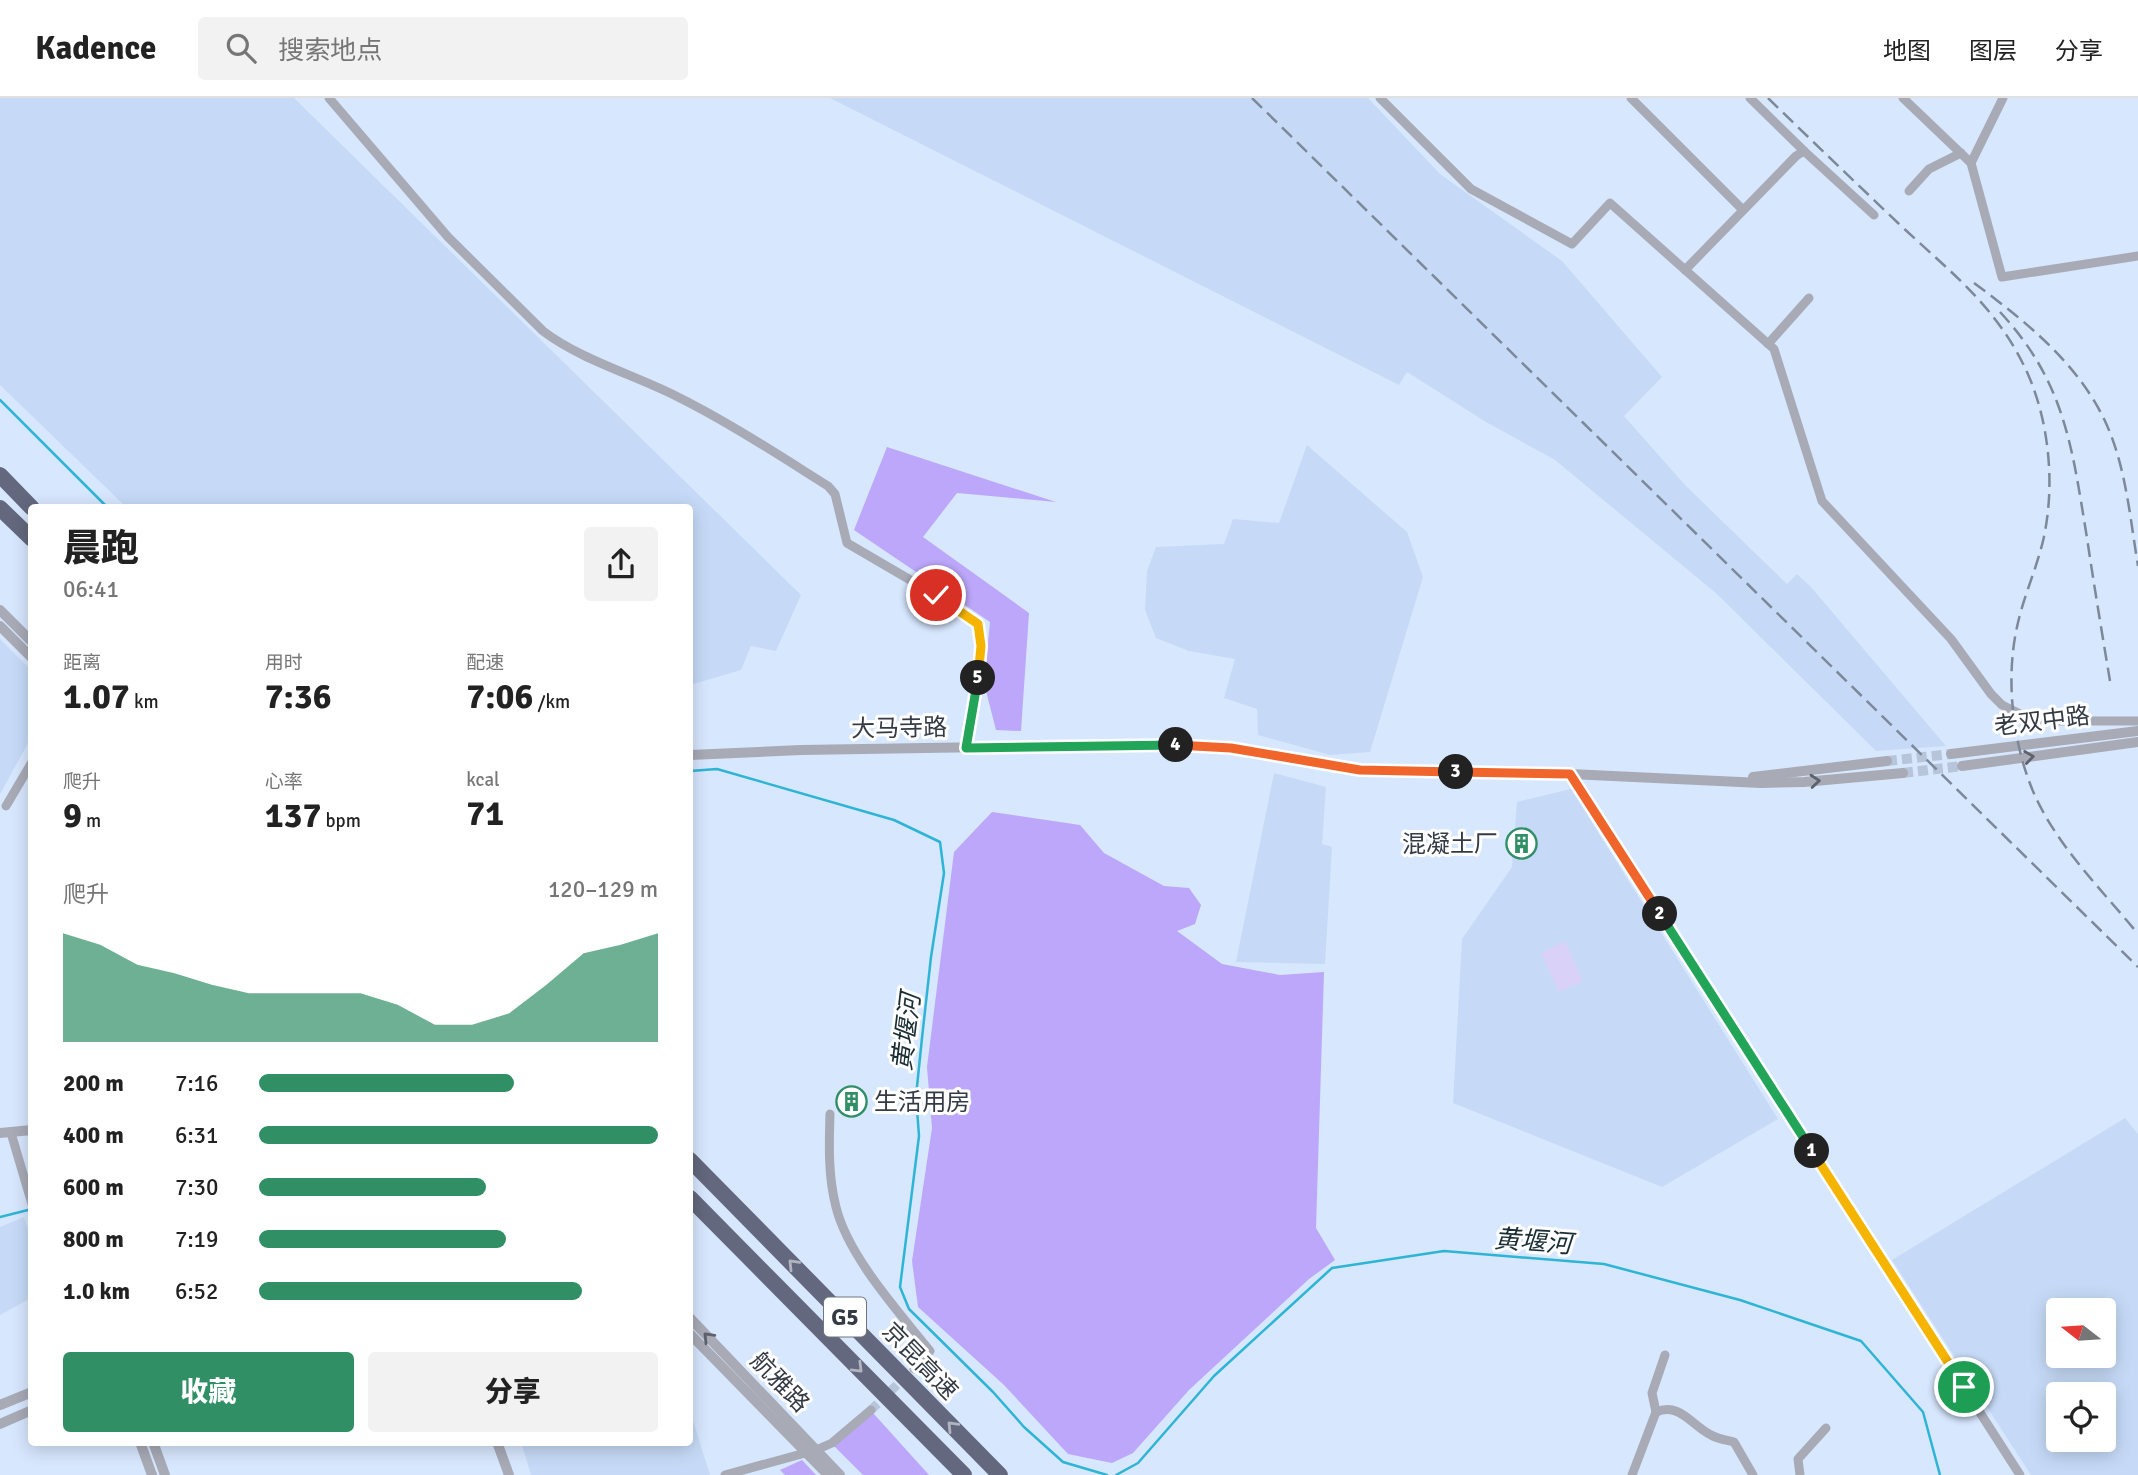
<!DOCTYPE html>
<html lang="zh">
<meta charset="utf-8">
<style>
body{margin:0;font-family:Signika,"Noto Sans SC",sans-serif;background:#f2f2f2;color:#222;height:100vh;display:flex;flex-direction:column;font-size:26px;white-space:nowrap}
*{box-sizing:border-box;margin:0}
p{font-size:23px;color:#767676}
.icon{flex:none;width:38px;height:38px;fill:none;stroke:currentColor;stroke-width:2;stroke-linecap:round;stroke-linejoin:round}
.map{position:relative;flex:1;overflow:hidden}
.details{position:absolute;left:28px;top:406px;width:665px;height:942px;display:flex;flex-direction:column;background:#fff;border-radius:7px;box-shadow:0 4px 18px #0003}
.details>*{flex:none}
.needle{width:46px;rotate:287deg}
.tools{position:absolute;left:2046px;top:1200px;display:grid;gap:14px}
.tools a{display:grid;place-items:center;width:70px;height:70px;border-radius:7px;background:#fff;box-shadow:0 4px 18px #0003;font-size:35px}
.pin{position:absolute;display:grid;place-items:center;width:60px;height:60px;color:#fff;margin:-30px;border:4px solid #fff;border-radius:50%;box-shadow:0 2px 7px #0007}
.km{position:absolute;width:35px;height:35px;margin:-18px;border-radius:50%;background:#222;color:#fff;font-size:19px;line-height:35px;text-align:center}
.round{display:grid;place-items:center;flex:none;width:74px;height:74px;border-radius:7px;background:#f2f2f2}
.head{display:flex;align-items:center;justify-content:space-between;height:119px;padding:0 35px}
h1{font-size:38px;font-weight:800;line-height:52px}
.figures{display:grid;grid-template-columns:repeat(3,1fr);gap:10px;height:119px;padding:7px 35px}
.figures div{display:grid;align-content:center}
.figures b{font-size:35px;font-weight:800}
.figures small{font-size:19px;font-weight:400}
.figures p{font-size:19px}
.chart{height:196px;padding:14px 35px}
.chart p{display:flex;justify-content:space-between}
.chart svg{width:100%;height:126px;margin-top:7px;fill:#318f66;opacity:.7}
.action{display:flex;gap:14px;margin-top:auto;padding:14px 35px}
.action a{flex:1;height:80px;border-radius:7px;background:#318f66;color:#fff;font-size:28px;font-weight:800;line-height:80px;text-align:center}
.action a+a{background:#f2f2f2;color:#222}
ul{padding:0 35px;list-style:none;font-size:23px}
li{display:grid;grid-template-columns:112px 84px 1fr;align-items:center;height:52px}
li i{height:18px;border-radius:9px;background:#318f66}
header{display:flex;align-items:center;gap:42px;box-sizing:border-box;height:98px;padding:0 35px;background:#fff;border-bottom:2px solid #e0e0e0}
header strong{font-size:33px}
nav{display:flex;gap:38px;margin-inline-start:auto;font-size:24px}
.search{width:490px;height:63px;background:#f2f2f2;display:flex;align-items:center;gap:18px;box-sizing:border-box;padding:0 24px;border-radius:7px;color:#767676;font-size:26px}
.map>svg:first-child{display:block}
.built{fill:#c6daf7;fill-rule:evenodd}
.green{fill:#d9d1f8}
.forest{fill:#bca7fa}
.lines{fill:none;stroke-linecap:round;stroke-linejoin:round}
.stream{stroke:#2eb5d5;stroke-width:2.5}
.minor-tunnel{stroke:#b6c5d9;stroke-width:9;stroke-dasharray:9 4.5;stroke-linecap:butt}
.tertiary-tunnel{stroke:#b6c5d9;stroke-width:10;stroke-dasharray:10 5;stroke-linecap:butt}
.minor{stroke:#a8abb6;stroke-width:9}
.tertiary{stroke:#a8abb6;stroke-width:10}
.motorway{stroke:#63687e;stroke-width:16}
.rail{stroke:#7d8898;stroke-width:2.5;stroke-dasharray:14 7;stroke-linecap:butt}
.oneway{stroke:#5d626c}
.oneway2{stroke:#b1b4be}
.split-1-casing{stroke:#fff;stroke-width:14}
.split-2-casing{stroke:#fff;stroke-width:14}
.split-3-casing{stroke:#fff;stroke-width:14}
.split-4-casing{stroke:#fff;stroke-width:14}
.split-5-casing{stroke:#fff;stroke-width:14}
.split-6-casing{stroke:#fff;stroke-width:14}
.split-1{stroke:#f5b400;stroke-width:9}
.split-2{stroke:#22a559;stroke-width:9}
.split-3{stroke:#f0652b;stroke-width:9}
.split-4{stroke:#f0652b;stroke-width:9}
.split-5{stroke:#22a559;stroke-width:9}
.split-6{stroke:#f5b400;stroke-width:9}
.labels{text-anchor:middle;stroke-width:6;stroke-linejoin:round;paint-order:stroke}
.shield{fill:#fff;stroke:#71767c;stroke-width:2}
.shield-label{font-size:23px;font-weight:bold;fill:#343b44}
.street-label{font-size:24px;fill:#343b44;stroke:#fff}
.poi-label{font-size:24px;fill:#343b44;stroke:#fff;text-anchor:end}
.water-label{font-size:26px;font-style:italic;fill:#192e35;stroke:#fff}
</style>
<header>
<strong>Kadence</strong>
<div class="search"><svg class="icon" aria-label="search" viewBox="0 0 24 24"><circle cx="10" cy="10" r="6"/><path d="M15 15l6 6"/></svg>搜索地点</div>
<nav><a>地图</a><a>图层</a><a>分享</a></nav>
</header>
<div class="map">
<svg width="2138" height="1377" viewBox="0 0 2138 1377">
<rect width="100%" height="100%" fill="#d7e7fe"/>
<g class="built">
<path d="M0,0H294L801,497L776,553L751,548L741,572L690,587V410L126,409L0,287Z"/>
<path d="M830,0H1368L1440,76L1562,163L1662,279L1624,318L1685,387L1787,486L1797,476L1811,489L1946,648L1876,653L1717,496L1555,362L1486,324L1407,274L1399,287Z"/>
<path d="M1307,347L1407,434L1423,479L1370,654L1330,657L1258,637L1257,611L1224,600L1235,561L1189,553L1156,540L1145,512L1147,473L1156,449L1224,446L1233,421L1279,425Z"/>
<path d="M0,541L31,572L32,638L0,696Z"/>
<path d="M1274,675L1326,689L1322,746L1332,749L1325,866L1236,864Z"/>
<path d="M1571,691L1778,1021L1662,1089L1453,1005L1462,841L1512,769L1517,704Z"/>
<path d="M2125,1020L2138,1036V1377H2031L1892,1162ZM2058,1213H2104V1258H2058ZM2058,1297H2104V1342H2058Z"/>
<path d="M24,1119L31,1140V1200L0,1217V1129Z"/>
<path d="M690,1313L710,1377H531L521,1344H690Z"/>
</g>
<path class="green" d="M1565,843L1583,883L1559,894L1541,855Z"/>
<g class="forest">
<path d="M887,349L1056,404L957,395L923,439L1029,515L1021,633L996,632L984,585L990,524L854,432Z"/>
<path d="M992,714L1080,727L1104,755L1164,788L1189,790L1201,807L1195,826L1177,833L1222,866L1280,877L1324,874L1316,1130L1335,1162L1309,1181L1189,1292L1133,1355L1112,1365L1068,1356L1004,1287L918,1209L912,1163L932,1030L927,969L954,754Z"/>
<path d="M873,1315L929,1377H863L834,1348Z"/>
<path d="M802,1362L816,1377H785L780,1372Z"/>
</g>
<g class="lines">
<g class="stream">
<path d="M0,302L108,410"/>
<path d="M690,673L717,671L894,722L940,744L944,775L931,859L922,940L916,998L919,1038L900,1189L909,1211L993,1294L1024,1329L1063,1364L1107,1377"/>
<path d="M0,1119L32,1111"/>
<path d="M1116,1377L1138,1365L1214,1278L1332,1170L1444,1153L1604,1166L1740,1202L1861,1243L1923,1314L1940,1377"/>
</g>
<path class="minor-tunnel" d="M871,1312L905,1279"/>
<g class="tertiary-tunnel">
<path d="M1887,663L1951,656"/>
<path d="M1903,675L1962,668"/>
</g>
<g class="minor">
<path d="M329,0L448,139L543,233C578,260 631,276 672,296C727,323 777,356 828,388L835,396L847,445L936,497L978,526C983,568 973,609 966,650"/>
<path d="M1380,0L1471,91L1572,146L1610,105L1774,251L1822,403L1951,541L1991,596L2002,607L2026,619L2056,623H2138"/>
<path d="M1631,0L1743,112"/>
<path d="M1750,0L1804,53"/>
<path d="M1903,0L1971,65L2002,179L2138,158"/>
<path d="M1971,65L2003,0"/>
<path d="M1909,93L1929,71L1961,55"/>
<path d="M1685,172L1796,58L1804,53L1874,117"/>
<path d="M1768,246L1809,200"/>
<path d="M1570,676L2020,1377"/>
<path d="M6,708L32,664"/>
<path d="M830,1016C829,1047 828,1078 836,1109C848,1158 898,1213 930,1253L914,1271"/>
<path d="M11,1035L32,1106"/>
<path d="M1656,1314C1680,1304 1691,1327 1711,1337C1718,1341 1726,1342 1734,1344L1753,1377"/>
<path d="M725,1377L816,1352L832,1345L871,1312"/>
<path d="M1632,1377L1656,1314L1652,1295L1665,1257"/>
<path d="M1800,1377L1798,1361L1826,1330"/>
</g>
<g class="tertiary">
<path d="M0,512L32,544"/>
<path d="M0,528L32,560"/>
<path d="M1951,656L2138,633"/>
<path d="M690,657L801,652L1161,646L1231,650L1360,672L1570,676L1761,685L1804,684L1903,675"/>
<path d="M1962,668L2138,644"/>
<path d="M1753,679L1887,663"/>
<path d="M0,1035L32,1032"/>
<path d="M690,1220L840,1377"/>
<path d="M690,1236L828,1377"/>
<path d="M0,1307L32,1294"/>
<path d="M0,1326L32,1312"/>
<path d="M140,1344L152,1377"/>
<path d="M153,1344L165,1377"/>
<path d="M497,1344L509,1377"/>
</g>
<g class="motorway">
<path d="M0,377L32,410"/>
<path d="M0,410L32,441"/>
<path d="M690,1062L1000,1377"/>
<path d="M690,1100L964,1377"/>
</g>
<g class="rail">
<path d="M1252,0L2138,869"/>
<path d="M1768,0C1811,42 1854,83 1898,125C1951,175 2000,210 2030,281C2050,330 2055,391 2043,443C2036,472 2023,500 2017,529C2005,583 2013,650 2036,700C2060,751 2103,793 2138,836"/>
<path d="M1974,185C2025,223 2077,264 2105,323C2126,368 2130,420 2138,468"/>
<path d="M2000,214C2065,284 2072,349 2087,440C2094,487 2102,535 2110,583"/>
</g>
</g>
<defs><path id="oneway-chevron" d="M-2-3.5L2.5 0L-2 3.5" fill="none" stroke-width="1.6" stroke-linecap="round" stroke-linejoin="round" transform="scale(1.75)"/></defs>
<g class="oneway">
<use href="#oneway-chevron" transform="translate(2029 659) rotate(-8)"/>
<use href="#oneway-chevron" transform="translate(1815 683) rotate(-5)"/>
<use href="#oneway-chevron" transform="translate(708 1239) rotate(-134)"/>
</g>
<g class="oneway2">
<use href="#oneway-chevron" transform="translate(793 1166) rotate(-134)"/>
<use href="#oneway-chevron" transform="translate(858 1270) rotate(45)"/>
<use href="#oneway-chevron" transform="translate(952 1328) rotate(-134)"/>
</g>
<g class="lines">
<defs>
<path id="split-1" d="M1812,1053L1964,1289"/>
<path id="split-2" d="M1660,816L1812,1053"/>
<path id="split-3" d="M1456,674L1570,676L1660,816"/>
<path id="split-4" d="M1176,647L1231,650L1360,672L1456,674"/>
<path id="split-5" d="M978,580L966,650L1176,647"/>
<path id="split-6" d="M936,497L978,526L981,548L978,580"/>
</defs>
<use href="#split-1" class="split-1-casing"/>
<use href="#split-2" class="split-2-casing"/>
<use href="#split-3" class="split-3-casing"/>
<use href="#split-4" class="split-4-casing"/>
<use href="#split-5" class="split-5-casing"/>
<use href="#split-6" class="split-6-casing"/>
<use href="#split-1" class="split-1"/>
<use href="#split-2" class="split-2"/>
<use href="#split-3" class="split-3"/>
<use href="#split-4" class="split-4"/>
<use href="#split-5" class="split-5"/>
<use href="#split-6" class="split-6"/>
</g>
<defs>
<symbol id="building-ring" viewBox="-11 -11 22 22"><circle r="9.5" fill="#fff" stroke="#318f66" stroke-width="1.5"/><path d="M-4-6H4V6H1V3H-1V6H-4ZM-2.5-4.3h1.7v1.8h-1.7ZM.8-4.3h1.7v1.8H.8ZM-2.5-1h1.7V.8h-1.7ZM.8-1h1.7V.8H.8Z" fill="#318f66"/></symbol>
</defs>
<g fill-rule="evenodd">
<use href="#building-ring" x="1504" y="728" width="35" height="35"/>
<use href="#building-ring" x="834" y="986" width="35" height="35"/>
</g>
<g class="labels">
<rect class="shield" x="824" y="1199.5" width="42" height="39" rx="5"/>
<g class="shield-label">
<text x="845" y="1227">G5</text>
</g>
<g class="street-label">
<text transform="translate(2042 623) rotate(-7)" y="8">老双中路</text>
<text transform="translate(899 630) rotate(-1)" y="8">大马寺路</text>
<text transform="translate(920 1263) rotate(46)" y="8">京昆高速</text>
<text transform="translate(780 1284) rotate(46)" y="8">航雅路</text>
</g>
<g class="poi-label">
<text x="1498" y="754">混凝土厂</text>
<text x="874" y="1012" text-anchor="start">生活用房</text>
</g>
<g class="water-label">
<text transform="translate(906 934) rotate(-83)" y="9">黄堰河</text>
<text transform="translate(1533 1143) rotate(4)" y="9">黄堰河</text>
</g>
</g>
</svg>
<div class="tools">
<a><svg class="needle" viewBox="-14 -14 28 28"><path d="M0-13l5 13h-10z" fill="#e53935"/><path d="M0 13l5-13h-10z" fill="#767676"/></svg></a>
<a><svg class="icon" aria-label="locate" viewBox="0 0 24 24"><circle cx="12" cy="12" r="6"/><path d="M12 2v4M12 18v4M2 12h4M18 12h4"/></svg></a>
</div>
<div class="pin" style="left:1964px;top:1289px;background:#1e9e55"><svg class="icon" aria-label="arrive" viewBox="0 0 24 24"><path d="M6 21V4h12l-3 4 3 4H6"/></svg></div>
<div class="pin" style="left:936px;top:497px;background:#d93025"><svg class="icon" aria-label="check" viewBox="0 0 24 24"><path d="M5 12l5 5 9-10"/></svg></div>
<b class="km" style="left:1812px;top:1053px">1</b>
<b class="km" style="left:1660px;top:816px">2</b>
<b class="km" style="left:1456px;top:674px">3</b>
<b class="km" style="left:1176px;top:647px">4</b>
<b class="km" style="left:978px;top:580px">5</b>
<section class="details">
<div class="head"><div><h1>晨跑</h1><p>06:41</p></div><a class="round"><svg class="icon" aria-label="share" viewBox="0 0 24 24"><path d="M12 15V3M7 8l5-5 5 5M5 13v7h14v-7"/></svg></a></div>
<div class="figures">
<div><p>距离</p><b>1.07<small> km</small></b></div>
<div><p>用时</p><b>7:36</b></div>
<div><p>配速</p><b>7:06<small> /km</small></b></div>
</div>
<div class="figures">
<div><p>爬升</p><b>9<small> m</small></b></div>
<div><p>心率</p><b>137<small> bpm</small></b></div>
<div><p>kcal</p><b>71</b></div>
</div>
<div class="chart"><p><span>爬升</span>120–129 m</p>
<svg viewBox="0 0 160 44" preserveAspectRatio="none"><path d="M0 44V6L10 10L20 17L30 20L40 24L50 27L60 27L70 27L80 27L90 31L100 38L110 38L120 34L130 24L140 13L150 10L160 6V44z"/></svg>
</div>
<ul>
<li><b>200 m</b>7:16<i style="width:64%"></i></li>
<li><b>400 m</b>6:31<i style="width:100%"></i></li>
<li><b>600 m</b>7:30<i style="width:57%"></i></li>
<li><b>800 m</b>7:19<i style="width:62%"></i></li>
<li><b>1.0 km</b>6:52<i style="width:81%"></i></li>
</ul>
<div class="action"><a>收藏</a><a>分享</a></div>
</section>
</div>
